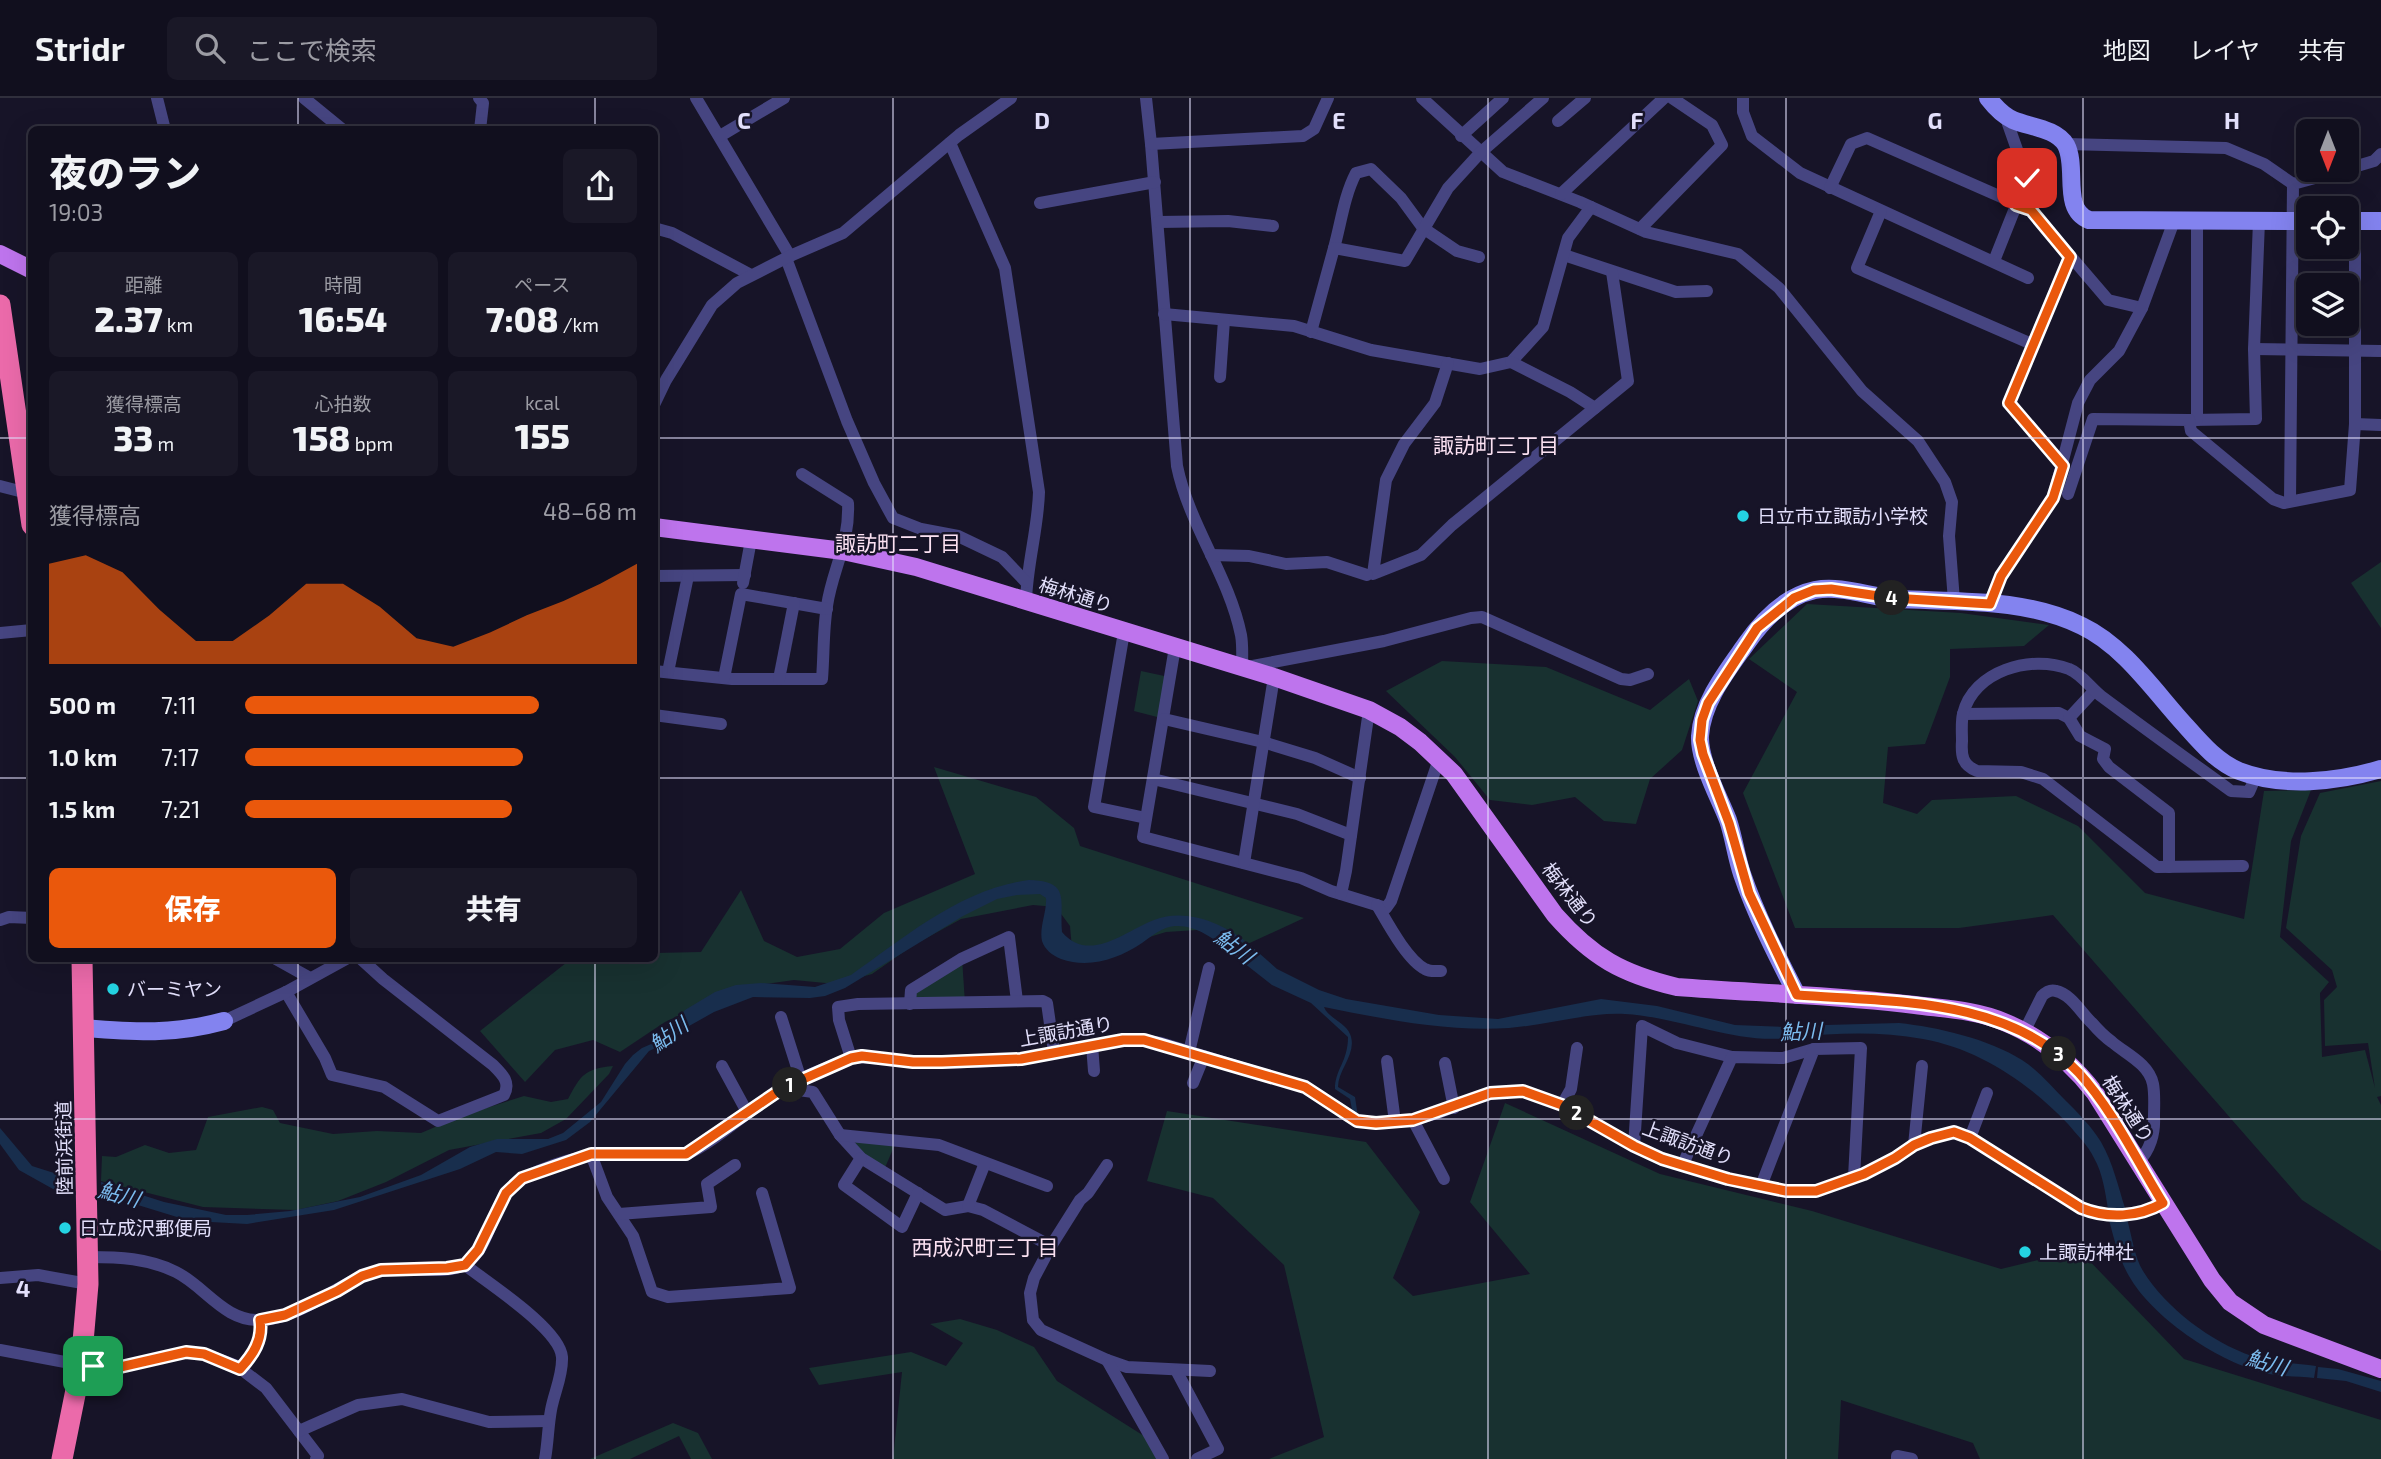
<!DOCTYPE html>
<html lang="ja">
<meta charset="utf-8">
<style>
body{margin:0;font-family:"Exo 2","Noto Sans JP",sans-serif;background:#1a1827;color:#f1f3f6;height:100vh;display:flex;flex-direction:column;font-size:26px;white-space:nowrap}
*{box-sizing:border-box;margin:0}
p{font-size:23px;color:#9c9ca4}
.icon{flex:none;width:38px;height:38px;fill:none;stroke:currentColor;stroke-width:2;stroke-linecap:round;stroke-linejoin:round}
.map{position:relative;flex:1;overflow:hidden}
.sheet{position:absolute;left:28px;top:28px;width:630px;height:836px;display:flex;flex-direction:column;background:#110f1e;border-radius:10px;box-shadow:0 7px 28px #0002,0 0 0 2px #302f3c}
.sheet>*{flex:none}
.needle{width:46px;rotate:180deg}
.controls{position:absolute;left:2296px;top:21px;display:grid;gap:14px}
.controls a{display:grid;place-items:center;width:63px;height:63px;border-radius:10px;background:#110f1e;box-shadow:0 7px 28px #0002,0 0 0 2px #302f3c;font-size:35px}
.pin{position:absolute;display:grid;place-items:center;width:60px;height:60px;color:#fff;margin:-30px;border-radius:14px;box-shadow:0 4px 10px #0006}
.km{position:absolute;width:35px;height:35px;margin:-18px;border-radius:50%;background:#222;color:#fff;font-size:19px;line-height:35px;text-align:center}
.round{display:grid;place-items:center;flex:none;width:74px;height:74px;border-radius:10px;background:#1a1827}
.head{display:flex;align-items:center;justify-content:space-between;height:119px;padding:0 21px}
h1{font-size:38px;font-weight:800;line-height:52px}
.figures{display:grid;grid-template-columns:repeat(3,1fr);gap:10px;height:119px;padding:7px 21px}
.figures div{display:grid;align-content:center;border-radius:10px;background:#1a1827;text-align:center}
.figures b{font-size:35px;font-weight:800}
.figures small{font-size:19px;font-weight:400}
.figures p{font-size:19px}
.chart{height:196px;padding:14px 21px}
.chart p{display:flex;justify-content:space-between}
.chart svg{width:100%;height:126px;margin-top:7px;fill:#ea580c;opacity:.7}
.primary-button{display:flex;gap:14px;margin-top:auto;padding:14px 21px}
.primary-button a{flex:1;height:80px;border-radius:10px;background:#ea580c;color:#fff;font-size:28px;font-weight:800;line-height:80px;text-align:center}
.primary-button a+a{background:#1a1827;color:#f1f3f6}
ul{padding:0 21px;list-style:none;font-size:23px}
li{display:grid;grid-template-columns:112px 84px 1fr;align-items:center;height:52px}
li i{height:18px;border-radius:9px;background:#ea580c}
header{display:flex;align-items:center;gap:42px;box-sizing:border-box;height:98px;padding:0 35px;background:#110f1e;border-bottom:2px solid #302f3c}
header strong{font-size:33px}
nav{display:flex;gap:38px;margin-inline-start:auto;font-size:24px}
.search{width:490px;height:63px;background:#1a1827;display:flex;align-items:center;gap:18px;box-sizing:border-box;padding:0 24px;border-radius:10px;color:#9c9ca4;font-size:26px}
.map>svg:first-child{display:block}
.green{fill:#183130}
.water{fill:#182e4d}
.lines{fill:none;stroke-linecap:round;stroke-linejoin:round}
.street{stroke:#464581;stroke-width:12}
.secondary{stroke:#8383ef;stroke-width:18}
.primary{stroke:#be74ed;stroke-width:18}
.highway{stroke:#eb6aaa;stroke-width:21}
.route-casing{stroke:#fff;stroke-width:14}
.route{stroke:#ea580c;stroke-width:9}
.grid{fill:none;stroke:#e2dffb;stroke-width:2;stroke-opacity:0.55}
.poi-dot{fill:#24d3e2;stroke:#171428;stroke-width:2.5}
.labels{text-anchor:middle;stroke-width:5;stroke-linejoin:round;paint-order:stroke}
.poi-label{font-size:19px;fill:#e2dffb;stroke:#171428;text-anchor:start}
.street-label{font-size:19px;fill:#e2dffb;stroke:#171428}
.neighbourhood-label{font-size:21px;fill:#fbe1f2;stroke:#171428}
.water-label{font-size:21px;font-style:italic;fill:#7bbbee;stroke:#171428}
.grid-label{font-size:23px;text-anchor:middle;font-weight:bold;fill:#e2dffb;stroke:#171428;stroke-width:5;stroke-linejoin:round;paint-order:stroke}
</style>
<header>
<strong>Stridr</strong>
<div class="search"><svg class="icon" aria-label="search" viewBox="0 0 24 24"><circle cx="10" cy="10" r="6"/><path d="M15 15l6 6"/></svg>ここで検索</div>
<nav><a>地図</a><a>レイヤ</a><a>共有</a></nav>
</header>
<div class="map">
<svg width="2381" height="1361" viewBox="0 0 2381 1361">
<rect width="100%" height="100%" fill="#171428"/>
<g class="green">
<path d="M2381,464V530L2351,485Z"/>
<path d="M1807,506L1961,515L2049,527L2024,548L1950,551V579L1925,646L1888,649L1883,705L1917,716L1932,702L2016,698L2078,728L2145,795L2244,821L2264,693L2311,692L2291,743L2280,839L2329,884L2320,895L2322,959L2365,952L2375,990L2368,945L2325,948L2324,902L2337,889L2332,872L2286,830L2301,738L2320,695L2381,683V998L2377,999L2381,1007V1153L2302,1102L2053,817L1959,830H1795L1743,695L1797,594L1749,561Z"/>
<path d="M1442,563L1546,569L1650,612L1689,581L1698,603L1682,652L1650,681L1636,726L1604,723L1575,699L1532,707L1490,702L1455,659L1386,593Z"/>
<path d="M1141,573L1169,579L1161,620L1134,613Z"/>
<path d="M934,669L1036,699L1074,730L1080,748L1304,820L1241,849L1221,839L1197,832L1166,834L1133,844L1072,851L1070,828L1056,809L1033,807L961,821L912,848L872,876L836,886L794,882L738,890L665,924L620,954L593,942L555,952L525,984L480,933L571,861H654L655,855L701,854L741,792L764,843L797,859L840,851L884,815L975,776Z"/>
<path d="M962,860L965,905L910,906L911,892Z"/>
<path d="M613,968L609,976L566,1021L541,1035L449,1052L386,1084L338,1103L296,1112L203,1109L101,1083L102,1058L116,1059L145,1047L169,1055L196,1052L208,1019L262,1009L273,1012L280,1025L333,1036L377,1033L421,1035L461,1018L524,998L551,1004L568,1001C581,977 584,971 613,968Z"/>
<path d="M1505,1005L1660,1076L1812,1113L2001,1171L2079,1152L2184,1261L2381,1322V1361H1980L1973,1345L1841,1302L1838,1361H1269L1324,1339L1284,1167L1213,1100L1147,1083L1167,1013L1366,1044L1420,1114L1393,1180L1413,1198L1530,1176L1470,1104Z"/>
<path d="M840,1037L896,1044L884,1072Z"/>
<path d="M960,1221L997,1232L1034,1249L1057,1283L1144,1338L1158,1361H893L902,1274L819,1287L809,1270L911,1254L946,1268L963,1245L930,1226Z"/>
<path d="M673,1325L698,1335L712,1361H691L679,1338L630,1361H590Z"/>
</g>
<g class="water">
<path d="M1029,782C1072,783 1059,803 1062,834C1089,866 1125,833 1154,822C1185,810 1220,824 1245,843L1227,852C1213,840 1196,827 1175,828C1162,829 1152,838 1142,845C1118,861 1089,871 1061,861C1052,857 1045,852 1042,843C1039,829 1047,814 1046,800L1040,796L1017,797L997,801L963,818L845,890L825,898L810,900L753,899L714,914L682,932L673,942L649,953L590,1024L566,1042L522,1056L496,1054L460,1071L334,1112L247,1126L211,1124L190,1123L102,1096L101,1084L164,1104L226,1117H247L290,1113L360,1099L421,1077L470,1049L497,1041H548L563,1035L601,1004L625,966L633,957L642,950L658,943L685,912L715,894L736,887L761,885L815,889L851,877C905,839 961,791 1029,782Z"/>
<path d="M1251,848L1277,871L1319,892L1346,901L1439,917L1498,921L1601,901L1657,908L1735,927L1784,929L1788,940C1735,946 1679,919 1625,916C1589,914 1547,927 1509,930C1447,934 1384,921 1324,909C1328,920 1345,924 1350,936C1358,955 1338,971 1338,989L1355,999L1358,1019L1353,1017L1350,1001L1335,991C1335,971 1348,964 1348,939L1311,905L1272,887L1235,858Z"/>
<path d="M1899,925C1937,929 1989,941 2022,962C2039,973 2052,989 2066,1003C2078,1015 2092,1029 2101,1044C2113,1065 2118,1088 2125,1110L2108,1111C2105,1094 2103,1076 2094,1060C2088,1047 2077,1037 2068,1026C2029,985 1979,951 1923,941C1880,933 1837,935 1794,939L1790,928Z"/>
<path d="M0,1030L32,1068L73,1081V1094L53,1091L19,1072L0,1046Z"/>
<path d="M2127,1121C2132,1138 2134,1158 2143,1173C2166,1210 2211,1244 2252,1258C2271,1265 2295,1265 2316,1268L2314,1280C2297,1278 2278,1279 2261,1274C2216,1262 2152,1219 2129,1178C2119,1161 2114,1141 2109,1122Z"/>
<path d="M2318,1269L2338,1271L2381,1283V1294L2346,1283L2317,1280Z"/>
</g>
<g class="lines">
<g class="street">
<path d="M157,0L165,32"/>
<path d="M304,0L343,32"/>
<path d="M479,0L483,5L480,32"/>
<path d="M696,0L790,158"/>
<path d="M1146,0L1151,46L1177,368C1189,427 1229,478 1241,537C1243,548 1242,559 1242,570L1384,543L1471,520L1482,519L1621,581L1630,582L1648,576"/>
<path d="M1422,0L1503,74L1580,104L1646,134L1738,156L1779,190L1862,293L1918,343L1945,384L1952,404L1949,438L1954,503"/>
<path d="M1743,0V14L1752,38L1800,75L2028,180"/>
<path d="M1558,23L1585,0"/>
<path d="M720,38L784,0"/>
<path d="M1461,38L1503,0"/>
<path d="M950,45L1005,170L1039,394C1038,431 1027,466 1026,503"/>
<path d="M1151,46L1303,38L1314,31L1328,0"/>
<path d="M2066,46L2226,50L2264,66L2293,86"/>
<path d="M2347,71L2374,63L2381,56"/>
<path d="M1830,90L1851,46L1867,40L2031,112L2108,202L2142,210"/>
<path d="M1561,96L1664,0"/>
<path d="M1040,105L1155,84"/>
<path d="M1881,113L1857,170L2034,247"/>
<path d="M1158,124L1228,123L1273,128"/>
<path d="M654,130L672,135L751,177"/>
<path d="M1640,131L1722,47L1712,27L1672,0"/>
<path d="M1334,150C1341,125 1344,98 1356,75L1371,71L1401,100L1423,130L1457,153L1479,159"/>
<path d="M1564,157L1676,194L1707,193"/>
<path d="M786,160L847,323L874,385L893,420L921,431L958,438L1002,459L1026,484"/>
<path d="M1994,163L2027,80L2008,26L2010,21"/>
<path d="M1164,216L1294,228L1371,252L1480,271L1511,264L1543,229L1568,140L1591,109"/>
<path d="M1311,234L1334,150L1405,163L1448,90L1480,55L1543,0"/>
<path d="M2254,251L2381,253"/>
<path d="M1511,264L1570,294L1595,310"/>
<path d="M1448,265L1435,305L1404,346L1386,382L1373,476L1421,457L1452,427L1628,283L1612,174"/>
<path d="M1220,279L1224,222"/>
<path d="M654,307L666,282L712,207L737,185L790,158L843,135L959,37L1011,0"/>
<path d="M2189,322L2256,321L2254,251L2259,123"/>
<path d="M2197,322V123"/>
<path d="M2355,326L2381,327"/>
<path d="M2063,367L2009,305L2070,159"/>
<path d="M0,388L27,395"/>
<path d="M2068,396L2093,321L2189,322L2191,333L2273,401L2284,405L2350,392L2355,326V123"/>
<path d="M2290,403L2293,86L2344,72"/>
<path d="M1211,457L1249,458L1286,466L1327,464L1367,477"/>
<path d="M654,478L745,477"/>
<path d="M743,485L751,442"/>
<path d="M1990,506L2001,478L2053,400L2078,305L2090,282L2119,253L2142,210L2174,123"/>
<path d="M1124,534L1094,709L1146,720"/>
<path d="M0,535L32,532"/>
<path d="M1175,549L1143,739L1301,780L1331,793L1386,810L1391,803L1439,661"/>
<path d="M654,573L732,581H822C824,557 823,532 827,508C832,472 850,446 848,405L802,376"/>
<path d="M668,574L688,478"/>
<path d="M724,580L741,496L827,511"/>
<path d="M779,581L794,505"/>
<path d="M1963,616L2059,615L2069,620L2080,638L2105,651L2103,661L2109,669L2169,715V769"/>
<path d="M654,617L721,626"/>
<path d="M2069,620L2094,593"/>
<path d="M1164,621L1263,644L1315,660L1360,680"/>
<path d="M1153,681L1297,716L1351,737"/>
<path d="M1244,765L1274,579"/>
<path d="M2243,768L2157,769L2043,681L2021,674L1977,673C1962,667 1961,657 1962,643C1962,634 1961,624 1963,616C1973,573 2031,556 2069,571C2080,575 2091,590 2101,598C2144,630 2187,661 2231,693L2249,694L2256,678"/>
<path d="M1341,796L1346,773L1369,612"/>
<path d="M1377,807C1387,824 1407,862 1425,871C1430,874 1435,873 1441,873"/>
<path d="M0,822L9,819L32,820"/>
<path d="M276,861L310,880"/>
<path d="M286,894L325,960L332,977L384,989L438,1023L504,997C511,984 502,976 493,967L383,881L361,861"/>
<path d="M910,906L911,892L961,861L1009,839L1017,903"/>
<path d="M781,919L801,982"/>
<path d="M224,923L286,894L346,861"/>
<path d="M2024,934L2042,898C2046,894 2050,891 2056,893C2071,896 2082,916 2092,925C2098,932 2105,939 2112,944C2126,956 2149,966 2153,986C2155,996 2154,1009 2154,1019C2155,1035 2150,1053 2138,1064"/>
<path d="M1092,947L1094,973"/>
<path d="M1189,954L1209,870"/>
<path d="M851,960L839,922L838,909L858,906L1043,903L1047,905L1054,954"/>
<path d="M1387,963L1395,1024"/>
<path d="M1445,965L1454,1010"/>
<path d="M722,968L747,1014"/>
<path d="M1193,985L1204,958"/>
<path d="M784,990L813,994L840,1037L861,1060L945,1112L968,1108L983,1112L1051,1148L1080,1102L1088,1095L1107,1067"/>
<path d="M1562,1007L1571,991L1577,950"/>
<path d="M1413,1022L1444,1081"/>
<path d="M840,1037L939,1047L1047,1088"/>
<path d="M1970,1040L1987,995"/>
<path d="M1914,1047L1922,968"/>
<path d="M1634,1048L1642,928L1677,945L1732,959"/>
<path d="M591,1056L607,1099L633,1138L652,1194L668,1199L790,1190L762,1095"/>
<path d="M861,1060L844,1087L902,1129L918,1095"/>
<path d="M1683,1066L1732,959L1783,960L1814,951"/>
<path d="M1761,1088L1814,951L1861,950L1854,1079"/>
<path d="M968,1108L985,1065"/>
<path d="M619,1116L711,1109L707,1086L735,1067"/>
<path d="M1051,1148L1034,1180L1030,1195L1033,1222L1041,1232L1107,1262L1127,1269L1210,1273"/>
<path d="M88,1159C119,1159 148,1160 176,1174C206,1189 224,1224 262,1222C306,1219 338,1183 379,1173C402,1167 449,1179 467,1165C496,1143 489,1097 526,1079C563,1060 598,1054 639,1055C653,1055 673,1059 686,1056C706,1050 750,1012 769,999C794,982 823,971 851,960C872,957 894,963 915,964C949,965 984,964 1017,961C1066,957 1112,935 1161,945L1305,989L1357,1023L1376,1025L1413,1022L1438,1015L1490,995L1523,993L1562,1007L1634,1048L1663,1061L1728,1081L1786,1093H1816L1864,1076L1895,1060L1914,1047L1931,1039L1954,1034L1970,1040L2082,1110C2108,1121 2139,1119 2163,1105"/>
<path d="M465,1167C488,1185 560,1231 562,1259C563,1277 554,1295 551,1312C548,1328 548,1345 545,1361"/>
<path d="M0,1180L38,1177L88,1186"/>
<path d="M0,1252L81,1267L116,1270L186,1254L204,1256L237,1268L266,1290L318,1358L316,1361"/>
<path d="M1107,1262L1163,1361"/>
<path d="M241,1271C252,1257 263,1242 260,1222"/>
<path d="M1176,1272L1218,1351L1197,1361"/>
<path d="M299,1333L358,1307L402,1301L489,1324L549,1323"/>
<path d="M1897,1361V1358L1912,1361"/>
</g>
<g class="secondary">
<path d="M1988,0C1995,9 2002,17 2013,22C2029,29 2056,30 2066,47C2078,70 2061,111 2089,122L2308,123"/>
<path d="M2347,123H2381"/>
<path d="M1797,897C1777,858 1756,817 1742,776C1736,758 1734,740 1728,722C1719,699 1699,663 1700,638C1702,604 1727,573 1746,546C1762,523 1786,498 1815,492C1842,487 1870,499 1897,501C1958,504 2026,500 2082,528C2124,548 2154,593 2185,627C2201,645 2217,664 2239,673C2283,690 2337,684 2381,671"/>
<path d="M84,930C136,934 173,937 224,923"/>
</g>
<g class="primary">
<path d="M0,156L32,172"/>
<path d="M654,429L843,453L916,469L1274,579L1369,612L1400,629L1420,644L1454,676L1555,817C1592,859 1622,876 1677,889C1756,895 1836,897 1915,907C1945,911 1976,912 2004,924C2041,939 2071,964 2095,995L2212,1182L2230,1204L2264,1227L2381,1271"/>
</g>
<g class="highway">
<path d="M0,207L32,427"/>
<path d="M62,1361L81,1267L88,1186L82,861"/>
</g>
</g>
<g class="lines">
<defs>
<path id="route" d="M93,1268L116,1270L186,1254L204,1256L240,1271C253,1257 263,1242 260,1222L285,1217L337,1193L362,1178L381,1172L447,1170L465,1167L478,1152L506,1095L522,1080L591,1056H686L783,990L851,960L862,958L913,964H942L1021,961L1123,942H1144L1305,989L1357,1023L1376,1025L1413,1022L1490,995L1523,993L1562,1007L1634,1048L1662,1061L1728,1081L1786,1093H1816L1864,1076L1895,1060L1914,1047L1931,1040L1954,1034L1970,1040L2081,1110C2108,1121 2139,1119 2163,1105C2137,1063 2112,1011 2079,975C2008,899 1892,904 1797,897L1749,795L1729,725L1703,656L1700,642L1702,622L1708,605L1757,530L1794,500L1814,492L1831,491L1892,500L1990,506L2001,478L2053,400L2063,368L2009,305L2070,159L2031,112L2016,107L2027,80"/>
</defs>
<use href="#route" class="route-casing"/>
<use href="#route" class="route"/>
</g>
<path class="grid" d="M298,0V32M595,0V32M893,0V1361M1190,0V1361M1488,0V1361M1786,0V1361M2083,0V1361M0,340H32M654,340H2381M0,680H32M654,680H2381M298,861V1361M595,861V1361M0,1021H2381"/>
<g class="poi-dot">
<circle cx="1743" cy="418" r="7"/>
<circle cx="113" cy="891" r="7"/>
<circle cx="65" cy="1130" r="7"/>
<circle cx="2025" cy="1154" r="7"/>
</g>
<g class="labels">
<g class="poi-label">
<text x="1757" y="425">日立市立諏訪小学校</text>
<text x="127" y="898">バーミヤン</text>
<text x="79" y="1137">日立成沢郵便局</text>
<text x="2039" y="1161">上諏訪神社</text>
</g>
<g class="street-label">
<text transform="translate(1076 497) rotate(17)" y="7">梅林通り</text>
<text transform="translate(1570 797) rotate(52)" y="7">梅林通り</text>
<text transform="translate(1066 933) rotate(-10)" y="7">上諏訪通り</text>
<text transform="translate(2128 1011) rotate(57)" y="7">梅林通り</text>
<text transform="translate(1688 1045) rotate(20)" y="7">上諏訪通り</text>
<text transform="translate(64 1050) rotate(-91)" y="7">陸前浜街道</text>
</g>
<g class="neighbourhood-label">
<text x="1496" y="355">諏訪町三丁目</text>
<text x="898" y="453">諏訪町二丁目</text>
<text x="985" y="1157">西成沢町三丁目</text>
</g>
<g class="water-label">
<text transform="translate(1234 849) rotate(37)" y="7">鮎川</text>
<text transform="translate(1801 934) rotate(-2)" y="7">鮎川</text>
<text transform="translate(669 937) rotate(-36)" y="7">鮎川</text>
<text transform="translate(119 1097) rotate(15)" y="7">鮎川</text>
<text transform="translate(2267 1265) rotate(16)" y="7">鮎川</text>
</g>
</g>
<g class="grid-label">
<text x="744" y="31">C</text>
<text x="1042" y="31">D</text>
<text x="1339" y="31">E</text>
<text x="1637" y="31">F</text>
<text x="1935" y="31">G</text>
<text x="2232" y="31">H</text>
<text x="23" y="1199">4</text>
</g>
</svg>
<div class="controls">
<a><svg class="needle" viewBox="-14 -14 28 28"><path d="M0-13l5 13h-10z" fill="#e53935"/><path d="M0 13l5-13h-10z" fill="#9c9ca4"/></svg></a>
<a><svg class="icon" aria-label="locate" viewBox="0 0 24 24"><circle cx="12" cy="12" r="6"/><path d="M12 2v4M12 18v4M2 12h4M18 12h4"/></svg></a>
<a><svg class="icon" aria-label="layers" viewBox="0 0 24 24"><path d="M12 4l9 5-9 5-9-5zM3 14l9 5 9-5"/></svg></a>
</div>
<div class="pin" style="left:93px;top:1268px;background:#1e9e55"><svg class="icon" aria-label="arrive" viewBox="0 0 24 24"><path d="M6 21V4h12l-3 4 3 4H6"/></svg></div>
<div class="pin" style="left:2027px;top:80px;background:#d93025"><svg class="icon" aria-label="check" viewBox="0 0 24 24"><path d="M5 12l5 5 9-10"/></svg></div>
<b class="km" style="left:790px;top:987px">1</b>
<b class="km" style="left:1577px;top:1015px">2</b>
<b class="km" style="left:2059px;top:956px">3</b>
<b class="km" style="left:1892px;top:500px">4</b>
<section class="sheet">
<div class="head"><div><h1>夜のラン</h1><p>19:03</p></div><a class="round"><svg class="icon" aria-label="share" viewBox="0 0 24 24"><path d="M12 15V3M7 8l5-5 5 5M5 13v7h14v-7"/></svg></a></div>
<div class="figures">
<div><p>距離</p><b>2.37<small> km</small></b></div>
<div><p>時間</p><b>16:54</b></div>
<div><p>ペース</p><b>7:08<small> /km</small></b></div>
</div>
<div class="figures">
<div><p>獲得標高</p><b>33<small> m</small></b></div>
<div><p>心拍数</p><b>158<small> bpm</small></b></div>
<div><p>kcal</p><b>155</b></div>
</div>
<div class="chart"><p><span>獲得標高</span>48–68 m</p>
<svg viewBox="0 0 160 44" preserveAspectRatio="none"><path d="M0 44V9L10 6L20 12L30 25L40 36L50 36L60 27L70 16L80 16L90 24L100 35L110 38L120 33L130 27L140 22L150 16L160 9V44z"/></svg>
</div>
<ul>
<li><b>500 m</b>7:11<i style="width:75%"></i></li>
<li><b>1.0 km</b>7:17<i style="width:71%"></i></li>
<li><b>1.5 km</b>7:21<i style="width:68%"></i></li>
</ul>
<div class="primary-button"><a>保存</a><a>共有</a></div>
</section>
</div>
